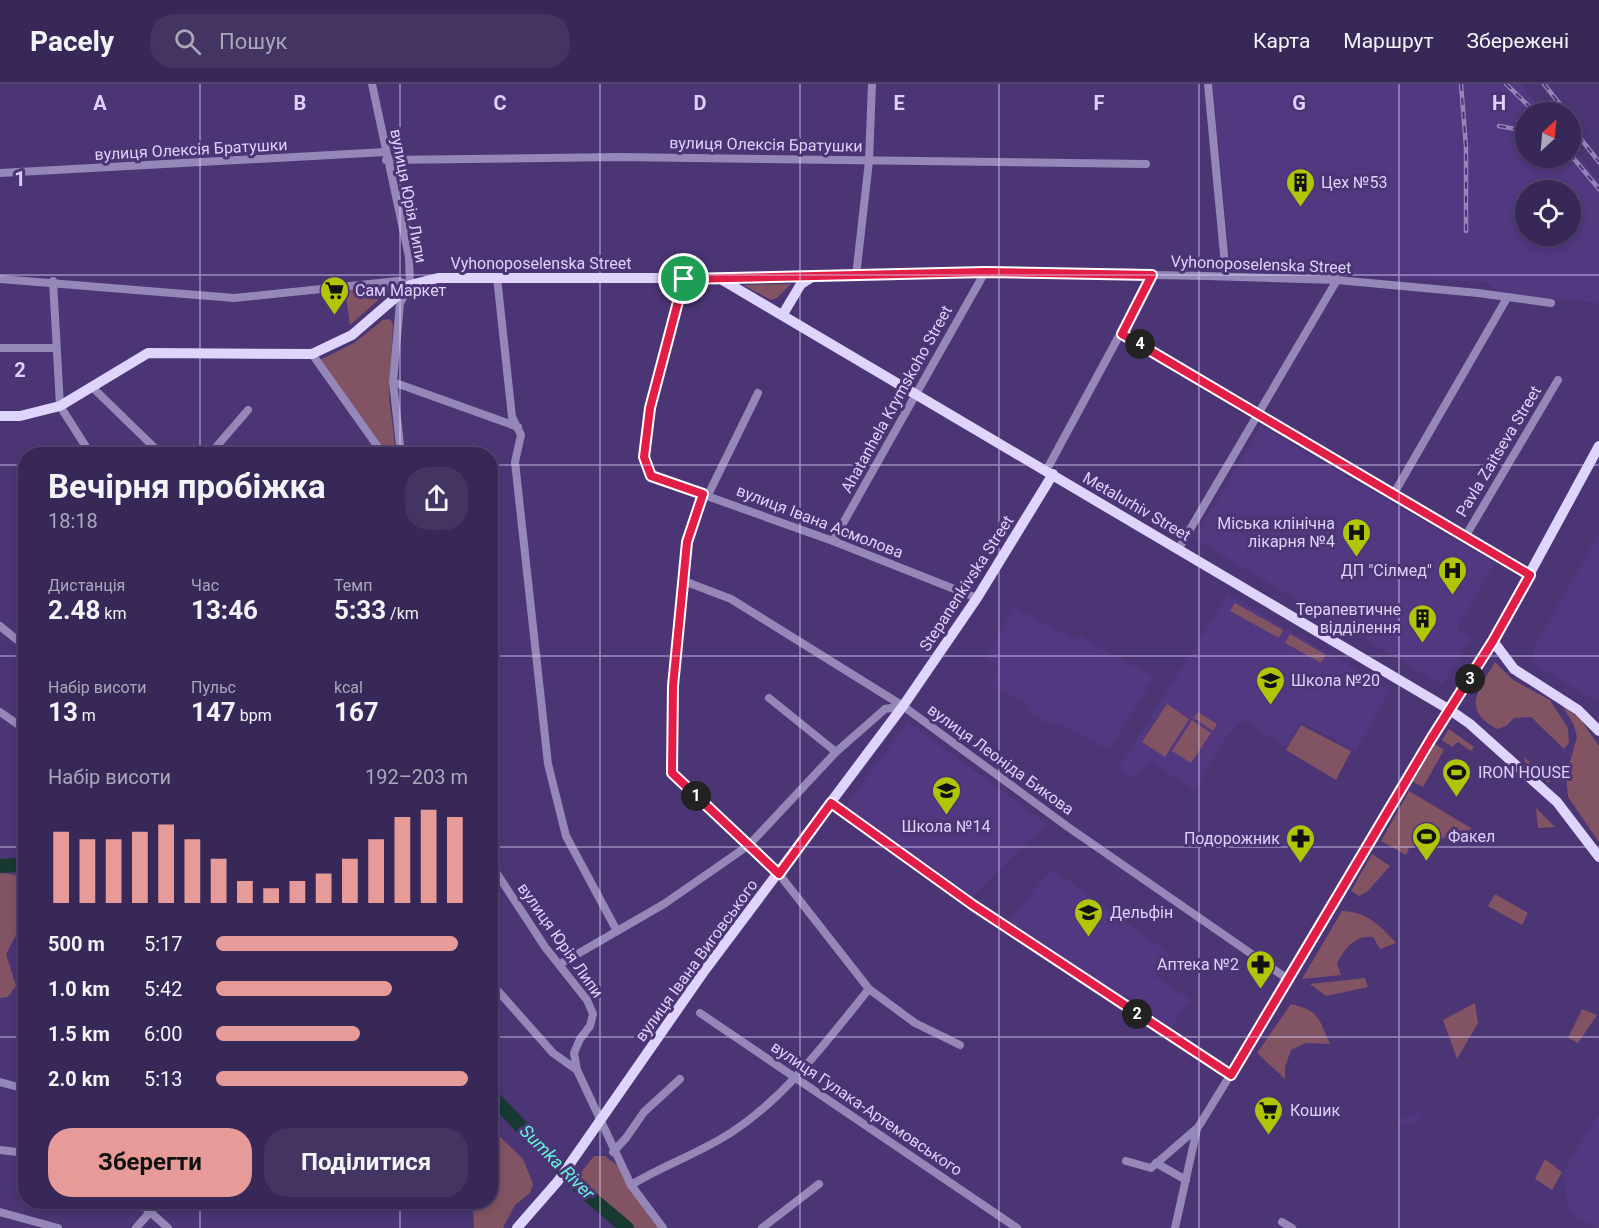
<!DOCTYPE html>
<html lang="uk">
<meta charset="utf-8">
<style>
body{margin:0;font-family:Roboto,sans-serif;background:#433461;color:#f1f3f6;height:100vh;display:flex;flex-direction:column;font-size:22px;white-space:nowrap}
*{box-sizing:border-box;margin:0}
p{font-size:20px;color:#aba6ba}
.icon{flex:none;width:33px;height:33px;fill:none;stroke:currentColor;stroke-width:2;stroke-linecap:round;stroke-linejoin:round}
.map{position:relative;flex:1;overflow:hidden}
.panel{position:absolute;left:18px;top:363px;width:480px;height:762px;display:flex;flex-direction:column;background:#382858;border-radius:24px;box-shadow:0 3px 9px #0003,0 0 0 2px #52446e}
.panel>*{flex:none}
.needle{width:39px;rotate:26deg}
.buttons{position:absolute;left:1515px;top:18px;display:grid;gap:12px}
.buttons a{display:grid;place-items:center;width:66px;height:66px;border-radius:50%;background:#382858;box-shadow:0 3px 9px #0003,0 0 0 2px #52446e;font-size:30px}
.pin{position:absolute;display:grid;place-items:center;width:51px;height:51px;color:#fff;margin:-26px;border:3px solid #fff;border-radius:50%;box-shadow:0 2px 6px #0007}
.km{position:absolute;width:30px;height:30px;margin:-15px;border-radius:50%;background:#222;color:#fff;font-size:16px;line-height:30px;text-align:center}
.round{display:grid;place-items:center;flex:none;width:63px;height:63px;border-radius:24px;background:#433461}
.head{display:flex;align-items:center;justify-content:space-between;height:102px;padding:0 30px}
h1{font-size:33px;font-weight:700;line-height:45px}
.figures{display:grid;grid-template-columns:repeat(3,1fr);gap:9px;height:102px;padding:6px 30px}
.figures div{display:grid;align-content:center}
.figures b{font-size:26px;font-weight:700}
.figures small{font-size:16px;font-weight:400}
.figures p{font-size:16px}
.chart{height:168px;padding:12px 30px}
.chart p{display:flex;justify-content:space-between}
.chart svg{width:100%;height:108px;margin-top:6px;stroke:#e69b98;stroke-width:6}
.action{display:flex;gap:12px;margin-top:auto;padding:12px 30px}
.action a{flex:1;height:69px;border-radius:24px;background:#e69b98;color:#111;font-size:24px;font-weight:700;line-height:69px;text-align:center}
.action a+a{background:#433461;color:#f1f3f6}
ul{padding:0 30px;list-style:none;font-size:20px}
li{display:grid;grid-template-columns:96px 72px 1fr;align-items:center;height:45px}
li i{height:15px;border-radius:8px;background:#e69b98}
header{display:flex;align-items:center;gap:36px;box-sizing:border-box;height:84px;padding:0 30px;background:#382858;border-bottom:2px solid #52446e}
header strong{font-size:28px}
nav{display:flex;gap:33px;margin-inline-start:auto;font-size:21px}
.search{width:420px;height:54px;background:#433461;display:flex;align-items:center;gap:15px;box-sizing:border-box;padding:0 21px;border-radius:24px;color:#aba6ba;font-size:22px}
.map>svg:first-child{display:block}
.built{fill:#523880;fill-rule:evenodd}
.green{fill:#815363}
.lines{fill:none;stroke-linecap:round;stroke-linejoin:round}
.river{stroke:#173932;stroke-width:14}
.minor{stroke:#9587b8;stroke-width:8}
.major{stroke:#dfd4fc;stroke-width:10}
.rail-casing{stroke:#9484b8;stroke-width:4.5}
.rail{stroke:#4b3575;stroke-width:2;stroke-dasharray:7;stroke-linecap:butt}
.route-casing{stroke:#fff;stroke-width:12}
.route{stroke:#e11d48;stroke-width:8}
.grid{fill:none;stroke:#ddd3fa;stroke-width:1.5;stroke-opacity:0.55}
.labels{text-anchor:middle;stroke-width:6;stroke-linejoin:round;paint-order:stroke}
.street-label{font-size:16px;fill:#ddd3fa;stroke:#4b3575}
.poi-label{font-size:16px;fill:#ddd3fa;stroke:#4b3575;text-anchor:start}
.water-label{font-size:18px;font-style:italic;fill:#60f7d9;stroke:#4b3575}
.grid-label{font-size:20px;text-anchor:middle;font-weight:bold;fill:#ddd3fa;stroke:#4b3575;stroke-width:6;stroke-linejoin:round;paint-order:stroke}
</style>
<header>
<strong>Pacely</strong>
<div class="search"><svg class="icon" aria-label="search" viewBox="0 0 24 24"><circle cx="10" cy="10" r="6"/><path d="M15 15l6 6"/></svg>Пошук</div>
<nav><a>Карта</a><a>Маршрут</a><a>Збережені</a></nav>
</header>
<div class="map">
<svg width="1599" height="1144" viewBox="0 0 1599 1144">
<rect width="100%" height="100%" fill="#4b3575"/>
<g class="built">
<path d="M1213,0H1521L1544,28H1526V74H1570L1571,62L1599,98V219L1498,208L1487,198L1231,186ZM1526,106H1570V152H1526Z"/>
<path d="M1261,342L1495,479L1457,545L1471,553L1443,601L1194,455Z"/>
<path d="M1599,449V618L1531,579L1534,564Z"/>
<path d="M1228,510L1390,606L1356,667L1301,638L1287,663L1242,636L1224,656L1195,707L1153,679L1130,693L1119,684Z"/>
<path d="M1014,523L1073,555L1080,552L1154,593L1109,666L1059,640L1057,644L1026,628L1030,621L991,601L1000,583L985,575Z"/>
<path d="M908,638L1047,740L973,812L845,722Z"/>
<path d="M1052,785L1170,870L1155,892L1191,916L1170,945L1140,927L1138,920L1125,911L1118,913L1007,838Z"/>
<path d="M1419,1028L1422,1035L1401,1043L1398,1036Z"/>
<path d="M1599,1030V1144H1598L1569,1129L1563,1087Z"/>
</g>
<g class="green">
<path d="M791,200L777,214L771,216L743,201Z"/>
<path d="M394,202L350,241L345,207Z"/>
<path d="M390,235L393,240L389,312L396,370H388L320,276L354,259L383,236Z"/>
<path d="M1235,519L1283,546L1279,554L1230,527Z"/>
<path d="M1290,550L1326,571L1321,579L1285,559Z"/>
<path d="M1495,578L1513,596L1550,616L1568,644L1569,659L1564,665L1531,633L1514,634L1506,642L1497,645C1460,625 1479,606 1495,578Z"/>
<path d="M1167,620L1189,635L1165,673L1142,658Z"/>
<path d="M1562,621L1581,636L1599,662V758L1568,713L1566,692L1577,653L1574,641Z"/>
<path d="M1198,628L1217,640L1213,647L1194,634Z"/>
<path d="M1192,636L1211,649L1191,679L1172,667Z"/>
<path d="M1301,641L1351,667L1336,696L1286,666Z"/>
<path d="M1449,645L1474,663L1471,667L1458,658L1452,663L1442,656Z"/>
<path d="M1435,660L1444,666L1423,703L1413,698Z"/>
<path d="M1524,673L1551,698H1547L1525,678Z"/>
<path d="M1409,707L1471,744L1470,750L1429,756L1409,764L1406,771L1381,757Z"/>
<path d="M1536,724L1555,743L1538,744Z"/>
<path d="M1372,770L1390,782L1368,807L1359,812L1351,807Z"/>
<path d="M0,789L26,792L25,834L6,870L16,902L8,913L0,914Z"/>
<path d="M1495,810L1528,829L1522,841L1488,822Z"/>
<path d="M1342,827C1366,827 1381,842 1396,859L1380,865L1373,853C1355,851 1344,865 1337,880L1341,891L1302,895Z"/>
<path d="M1365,894L1368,903L1326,912L1310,900Z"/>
<path d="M1475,919L1478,939L1457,975L1443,936Z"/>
<path d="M1291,920C1320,927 1318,934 1330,960L1306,959L1291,966L1285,983V995L1257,969Z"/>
<path d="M1582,925L1597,931L1578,959L1568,954Z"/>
<path d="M491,1044L523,1075L533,1100L530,1109L515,1121L503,1144H474L473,1118H490Z"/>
<path d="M594,1072H605L626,1088L650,1134L659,1144H627L574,1097Z"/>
<path d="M1545,1075L1562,1088L1552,1106L1535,1095Z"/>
</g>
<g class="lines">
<g class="river">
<path d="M0,782L26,780"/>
<path d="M490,1010L583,1107L627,1144"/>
</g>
<g class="minor">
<path d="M372,0L409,173L410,201L400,219L393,298L401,370"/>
<path d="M1208,0L1226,192"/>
<path d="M386,76L619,73L1146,80"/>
<path d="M0,89L385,68"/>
<path d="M856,192L869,77L872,0"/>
<path d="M497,193L512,333L521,351L515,378L548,680L566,752L617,847"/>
<path d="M719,194L985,188L1207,192L1337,196L1478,209L1551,219"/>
<path d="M0,195L234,214L398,197L410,201"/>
<path d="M684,195L650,324L644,373L651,392L833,457L977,514"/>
<path d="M53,197L60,322L88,366V370"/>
<path d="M1122,250L1530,491"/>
<path d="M0,264H56"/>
<path d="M312,270L383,370"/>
<path d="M393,298L518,343"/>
<path d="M92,303L161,370"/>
<path d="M210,370L248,326"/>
<path d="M1046,387L1152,191"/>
<path d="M703,410L687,457L673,602L672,689L779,790L869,905L915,939L960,961"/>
<path d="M708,411L758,309"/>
<path d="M1393,411L1507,214"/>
<path d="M1465,453L1558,296"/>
<path d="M833,457L985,188"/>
<path d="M1179,464L1337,196"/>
<path d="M684,497L731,515L903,622L1068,743L1289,896"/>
<path d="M0,542L26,563"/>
<path d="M769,614L836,668"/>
<path d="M0,628L26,646"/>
<path d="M831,719L973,821L1231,991"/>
<path d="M490,779L545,863L587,916L593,930L590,942L580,955L574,969L577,986"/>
<path d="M560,880L664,820L749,761L836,668L885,625L903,622"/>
<path d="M490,898L553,969L577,986L631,1101C664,1081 700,1069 732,1048C787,1012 828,955 869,905"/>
<path d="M700,929L1017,1144"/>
<path d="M0,998L26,1005"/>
<path d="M0,1066L26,1069"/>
<path d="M613,1068L626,1054L644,1028L680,995"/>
<path d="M1126,1077L1151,1084L1196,1045"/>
<path d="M1156,1079L1186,1096"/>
<path d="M631,1101L663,1144"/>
<path d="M139,1118L168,1144"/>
<path d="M0,1128L58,1144"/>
<path d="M1282,1138L1292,1144"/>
<path d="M136,1144L159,1118"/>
<path d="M762,1144L819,1100"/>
<path d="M1175,1144L1197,1045L1289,896L1450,626"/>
</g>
<g class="major">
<path d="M783,230L801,200L812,193"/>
<path d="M0,332H20L60,322L148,269L312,270L352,251L410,201L438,194H719L1450,626L1470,640L1557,718L1599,773"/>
<path d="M1493,557L1514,585L1578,626L1599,647"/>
<path d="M1450,626L1493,557L1599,362"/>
<path d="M517,1144L558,1097L705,886L903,622L977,514L1053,390"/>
</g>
<defs>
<g id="rail">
<path d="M1461,0L1466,63V147"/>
<path d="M1506,0L1535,28"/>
<path d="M1544,0L1566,28"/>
<path d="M1570,41L1599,78"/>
<path d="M1499,42L1526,47"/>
<path d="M1570,70L1599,105"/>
</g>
</defs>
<use href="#rail" class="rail-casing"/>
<use href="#rail" class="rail"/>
</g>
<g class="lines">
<defs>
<path id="route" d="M985,188L1152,191L1122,250L1530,491L1493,557L1431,655L1231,991L973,821L831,719L779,790L672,689L673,602L687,458L703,410L651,392L644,373L650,324L684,195Z"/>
</defs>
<use href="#route" class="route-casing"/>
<use href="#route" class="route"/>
</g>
<path class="grid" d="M200,0V370M400,0V370M600,0V1144M800,0V1144M999,0V1144M1199,0V1144M1399,0V1144M0,191H1599M0,381H26M490,381H1599M0,572H26M490,572H1599M0,763H26M490,763H1599M0,953H26M490,953H1599M200,1118V1144M400,1118V1144"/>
<defs>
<symbol id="building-pin" viewBox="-11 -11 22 30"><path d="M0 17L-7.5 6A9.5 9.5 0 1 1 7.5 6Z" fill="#afc505" stroke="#4b3575"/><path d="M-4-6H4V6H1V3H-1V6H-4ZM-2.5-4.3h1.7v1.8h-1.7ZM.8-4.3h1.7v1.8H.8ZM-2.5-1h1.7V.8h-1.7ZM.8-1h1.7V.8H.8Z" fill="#111"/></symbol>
<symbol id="supermarket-pin" viewBox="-11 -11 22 30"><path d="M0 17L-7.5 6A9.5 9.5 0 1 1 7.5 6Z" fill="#afc505" stroke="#4b3575"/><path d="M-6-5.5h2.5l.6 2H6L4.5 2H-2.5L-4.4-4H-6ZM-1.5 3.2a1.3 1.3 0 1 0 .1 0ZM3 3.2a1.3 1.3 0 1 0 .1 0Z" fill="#111"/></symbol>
<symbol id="hospital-pin" viewBox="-11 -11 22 30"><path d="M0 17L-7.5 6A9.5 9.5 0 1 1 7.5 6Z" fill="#afc505" stroke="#4b3575"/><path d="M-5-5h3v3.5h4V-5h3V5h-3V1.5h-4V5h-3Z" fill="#111"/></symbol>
<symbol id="school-pin" viewBox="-11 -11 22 30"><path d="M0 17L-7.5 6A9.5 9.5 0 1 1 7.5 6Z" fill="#afc505" stroke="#4b3575"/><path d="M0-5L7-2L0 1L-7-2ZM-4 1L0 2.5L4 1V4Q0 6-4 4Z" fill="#111"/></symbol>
<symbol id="stadium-pin" viewBox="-11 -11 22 30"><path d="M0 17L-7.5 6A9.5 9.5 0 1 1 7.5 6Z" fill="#afc505" stroke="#4b3575"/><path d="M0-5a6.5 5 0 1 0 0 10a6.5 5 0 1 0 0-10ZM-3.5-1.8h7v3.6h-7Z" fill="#111"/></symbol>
<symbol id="pharmacy-pin" viewBox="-11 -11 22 30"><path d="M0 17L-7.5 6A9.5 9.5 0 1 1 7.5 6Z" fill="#afc505" stroke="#4b3575"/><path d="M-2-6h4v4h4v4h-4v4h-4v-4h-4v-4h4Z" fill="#111"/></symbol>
</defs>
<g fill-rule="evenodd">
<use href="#building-pin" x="1284" y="82" width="33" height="45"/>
<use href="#supermarket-pin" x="318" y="190" width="33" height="45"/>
<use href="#hospital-pin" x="1340" y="432" width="33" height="45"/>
<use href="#hospital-pin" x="1436" y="470" width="33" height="45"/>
<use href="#building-pin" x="1406" y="518" width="33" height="45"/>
<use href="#school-pin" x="1254" y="580" width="33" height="45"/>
<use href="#stadium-pin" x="1440" y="672" width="33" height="45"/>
<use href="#school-pin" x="930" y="690" width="33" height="45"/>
<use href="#stadium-pin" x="1410" y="736" width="33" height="45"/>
<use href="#pharmacy-pin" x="1284" y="738" width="33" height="45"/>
<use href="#school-pin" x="1072" y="812" width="33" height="45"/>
<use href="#pharmacy-pin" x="1244" y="864" width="33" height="45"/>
<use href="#supermarket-pin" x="1252" y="1010" width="33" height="45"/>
</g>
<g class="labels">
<g class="street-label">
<text transform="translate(766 60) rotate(1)" y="6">вулиця Олексія Братушки</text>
<text transform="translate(191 65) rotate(-3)" y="6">вулиця Олексія Братушки</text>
<text transform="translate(409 112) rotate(79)" y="6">вулиця Юрія Липи</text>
<text x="541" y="185">Vyhonoposelenska Street</text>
<text transform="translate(1261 180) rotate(2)" y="6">Vyhonoposelenska Street</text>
<text transform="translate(896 315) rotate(-61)" y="6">Ahatanhela Krymskoho Street</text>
<text transform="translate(1498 367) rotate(-59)" y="6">Pavla Zaitseva Street</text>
<text transform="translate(1137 422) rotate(30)" y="6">Metalurhiv Street</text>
<text transform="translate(820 437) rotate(21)" y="6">вулиця Івана Асмолова</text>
<text transform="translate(966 499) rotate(-57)" y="6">Stepanenkivska Street</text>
<text transform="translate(1001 675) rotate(36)" y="6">вулиця Леоніда Бикова</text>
<text transform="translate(561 856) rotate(55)" y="6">вулиця Юрія Липи</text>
<text transform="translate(696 876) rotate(-54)" y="6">вулиця Івана Виговського</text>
<text transform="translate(867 1024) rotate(34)" y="6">вулиця Гулака-Артемовського</text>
</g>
<g class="poi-label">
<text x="1321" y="104">Цех №53</text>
<text x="355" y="212">Сам Маркет</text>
<text x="1335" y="445" text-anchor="end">Міська клінічна<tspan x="1335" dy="18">лікарня №4</tspan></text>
<text x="1432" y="492" text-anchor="end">ДП "Сілмед"</text>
<text x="1401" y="531" text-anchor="end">Терапевтичне<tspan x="1401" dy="18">відділення</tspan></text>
<text x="1291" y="602">Школа №20</text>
<text x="1478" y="694">IRON HOUSE</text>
<text x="946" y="748" text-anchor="middle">Школа №14</text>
<text x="1448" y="758">Факел</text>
<text x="1280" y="760" text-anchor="end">Подорожник</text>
<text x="1110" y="834">Дельфін</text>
<text x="1239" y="886" text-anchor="end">Аптека №2</text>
<text x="1290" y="1032">Кошик</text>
</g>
<g class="water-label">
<text transform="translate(557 1078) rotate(45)" y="6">Sumka River</text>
</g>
</g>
<g class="grid-label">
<text x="100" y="26">A</text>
<text x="300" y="26">B</text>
<text x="500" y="26">C</text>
<text x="700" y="26">D</text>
<text x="899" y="26">E</text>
<text x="1099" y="26">F</text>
<text x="1299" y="26">G</text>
<text x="1499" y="26">H</text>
<text x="20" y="102">1</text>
<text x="20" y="293">2</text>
</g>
</svg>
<div class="buttons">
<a><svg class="needle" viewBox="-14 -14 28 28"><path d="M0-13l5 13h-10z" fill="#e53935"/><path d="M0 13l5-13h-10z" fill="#aba6ba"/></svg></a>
<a><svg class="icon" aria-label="locate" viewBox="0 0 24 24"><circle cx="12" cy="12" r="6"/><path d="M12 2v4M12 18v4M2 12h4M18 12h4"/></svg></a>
</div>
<div class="pin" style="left:684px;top:195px;background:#1e9e55"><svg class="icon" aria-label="arrive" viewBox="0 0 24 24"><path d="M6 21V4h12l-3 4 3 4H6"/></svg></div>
<b class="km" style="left:696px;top:712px">1</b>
<b class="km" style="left:1137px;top:930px">2</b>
<b class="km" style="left:1470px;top:595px">3</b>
<b class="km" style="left:1140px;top:260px">4</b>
<section class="panel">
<div class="head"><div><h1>Вечірня пробіжка</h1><p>18:18</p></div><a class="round"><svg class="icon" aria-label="share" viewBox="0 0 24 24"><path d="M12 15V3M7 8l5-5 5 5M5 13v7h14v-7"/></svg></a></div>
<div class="figures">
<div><p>Дистанція</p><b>2.48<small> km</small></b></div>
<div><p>Час</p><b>13:46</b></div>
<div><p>Темп</p><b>5:33<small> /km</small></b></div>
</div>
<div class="figures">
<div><p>Набір висоти</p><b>13<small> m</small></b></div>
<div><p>Пульс</p><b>147<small> bpm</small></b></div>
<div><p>kcal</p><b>167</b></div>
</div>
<div class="chart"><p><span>Набір висоти</span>192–203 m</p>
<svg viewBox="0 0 160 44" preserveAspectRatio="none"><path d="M5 44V15M15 44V18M25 44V18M35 44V15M45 44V12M55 44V18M65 44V26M75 44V35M85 44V38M95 44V35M105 44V32M115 44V26M125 44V18M135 44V9M145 44V6M155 44V9"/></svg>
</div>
<ul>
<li><b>500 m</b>5:17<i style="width:96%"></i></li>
<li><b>1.0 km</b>5:42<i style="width:70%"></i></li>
<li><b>1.5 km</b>6:00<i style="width:57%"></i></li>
<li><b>2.0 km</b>5:13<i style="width:100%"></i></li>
</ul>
<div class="action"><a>Зберегти</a><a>Поділитися</a></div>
</section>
</div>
